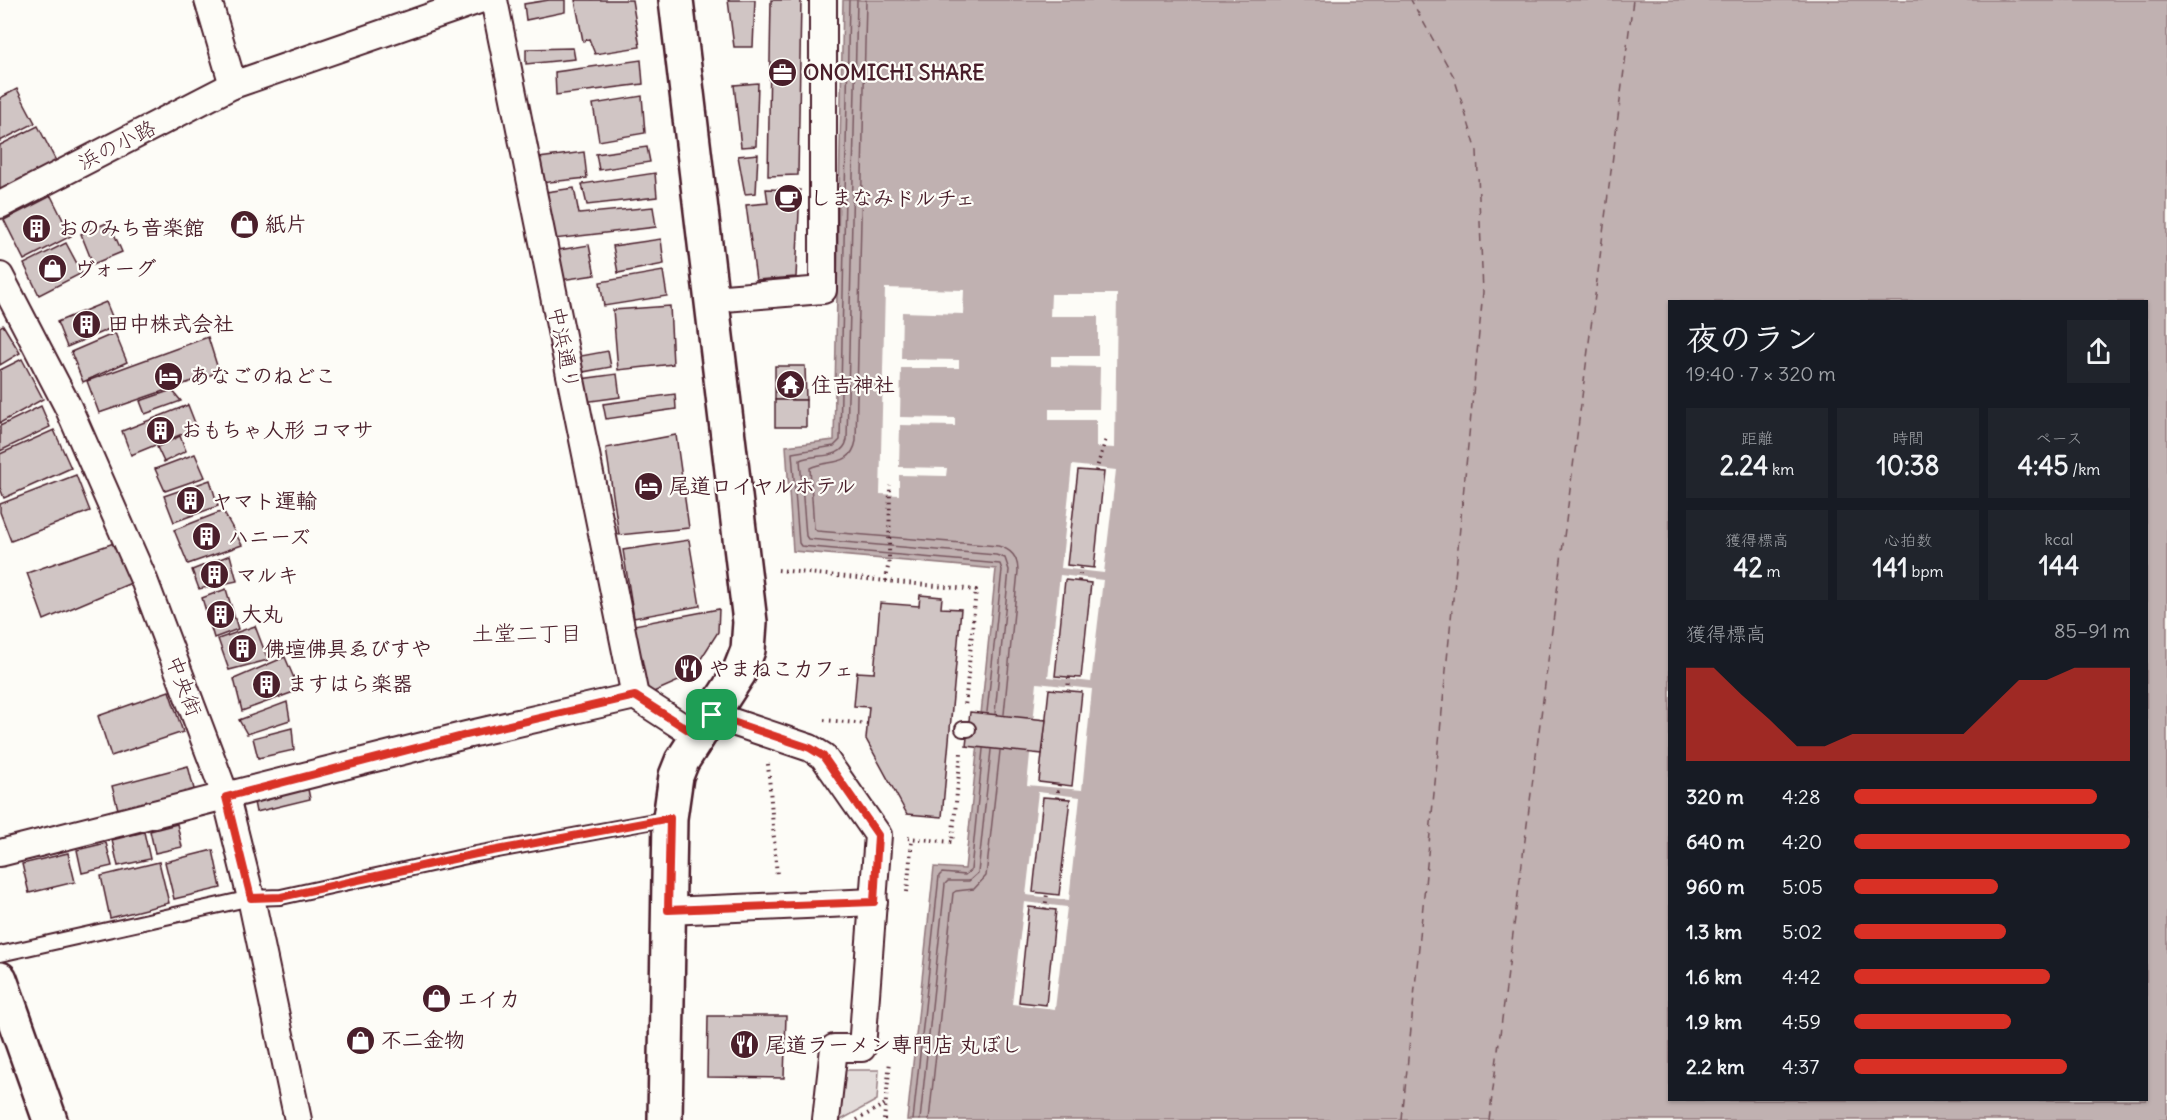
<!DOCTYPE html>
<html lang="ja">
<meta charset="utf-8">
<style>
body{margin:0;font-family:Delius,"Klee One",sans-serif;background:#20242c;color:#f1f3f6;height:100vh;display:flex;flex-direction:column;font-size:22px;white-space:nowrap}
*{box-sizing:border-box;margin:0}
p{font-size:20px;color:#9ea1a6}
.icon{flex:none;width:33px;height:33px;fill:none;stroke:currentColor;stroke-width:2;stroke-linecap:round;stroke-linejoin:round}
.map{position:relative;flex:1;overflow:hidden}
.side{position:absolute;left:1668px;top:300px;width:480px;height:801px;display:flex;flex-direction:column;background:#171b24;border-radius:0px;box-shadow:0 2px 4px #0004}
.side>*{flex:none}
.pin{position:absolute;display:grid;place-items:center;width:51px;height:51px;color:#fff;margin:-26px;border-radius:12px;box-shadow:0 3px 9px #0006}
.round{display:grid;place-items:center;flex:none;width:63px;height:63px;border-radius:0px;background:#20242c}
.headline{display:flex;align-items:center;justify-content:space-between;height:102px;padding:0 18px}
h1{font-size:33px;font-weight:800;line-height:45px}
.figures{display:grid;grid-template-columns:repeat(3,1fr);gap:9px;height:102px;padding:6px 18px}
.figures div{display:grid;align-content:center;border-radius:0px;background:#20242c;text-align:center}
.figures b{font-size:26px;font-weight:800}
.figures small{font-size:16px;font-weight:400}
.figures p{font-size:16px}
.chart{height:168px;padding:12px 18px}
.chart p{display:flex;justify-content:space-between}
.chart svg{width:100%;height:108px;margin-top:6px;fill:#d93025;opacity:.7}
ul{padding:0 18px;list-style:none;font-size:20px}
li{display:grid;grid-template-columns:96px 72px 1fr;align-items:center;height:45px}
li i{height:15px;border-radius:8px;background:#d93025}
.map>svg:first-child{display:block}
.green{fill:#e3dcda;stroke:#967e82;stroke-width:1.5}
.water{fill:#c0b1b1;stroke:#91777b;stroke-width:1.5;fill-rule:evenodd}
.pier{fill:#fdfcf7}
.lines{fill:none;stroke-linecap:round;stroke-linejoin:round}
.shore{stroke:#795961;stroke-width:1.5}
.ferry{stroke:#73525a;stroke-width:1.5;stroke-dasharray:8 6;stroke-linecap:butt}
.building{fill:#d0c5c4;stroke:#4a1f2b;stroke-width:1.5}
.lane-casing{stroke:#4a1f2b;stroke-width:18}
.street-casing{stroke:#4a1f2b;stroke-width:30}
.secondary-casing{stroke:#4a1f2b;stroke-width:38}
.highway-casing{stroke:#4a1f2b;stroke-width:38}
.path{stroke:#4a1f2b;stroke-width:4;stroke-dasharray:1.5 4.5;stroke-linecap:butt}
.lane{stroke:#fdfcf7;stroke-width:14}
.street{stroke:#fdfcf7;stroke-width:26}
.secondary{stroke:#fdfcf7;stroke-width:33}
.highway{stroke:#fdfcf7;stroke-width:33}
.route-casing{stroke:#fff;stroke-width:12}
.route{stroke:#d93025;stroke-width:8}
.labels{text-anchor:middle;stroke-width:4.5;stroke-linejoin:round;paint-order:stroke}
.poi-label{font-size:21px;font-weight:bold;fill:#4a1f2b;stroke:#fdfcf7;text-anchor:start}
.street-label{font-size:21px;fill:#4a1f2b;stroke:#fdfcf7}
.neighbourhood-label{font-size:22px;fill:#4a1f2b;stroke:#fdfcf7}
</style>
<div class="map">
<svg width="2167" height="1120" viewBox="0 0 2167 1120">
<rect width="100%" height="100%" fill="#fdfcf7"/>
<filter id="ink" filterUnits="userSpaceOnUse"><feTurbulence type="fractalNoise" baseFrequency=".0167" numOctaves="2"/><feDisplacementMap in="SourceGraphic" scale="12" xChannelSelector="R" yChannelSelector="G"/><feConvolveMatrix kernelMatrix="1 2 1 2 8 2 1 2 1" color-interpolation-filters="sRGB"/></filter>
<g filter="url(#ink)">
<path class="green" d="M838,1070H879L877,1100L841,1120H832Z"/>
<path class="water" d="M843,0H2167V1120H907L934,867L965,869L996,569L793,551L786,446L834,440ZM1670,302H2146V1100H1670Z"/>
<g class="pier">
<path d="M885,288L964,290L963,314L902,312L901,359L959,360V368H901L900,417L955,418V426L900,425L899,467L947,468L946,476L899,475V495L880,494Z"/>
<path d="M1051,294H1117L1115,448L1096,447V420H1049V409H1099L1100,367L1051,366V356H1098V316H1050Z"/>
<path d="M1072,465L1116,470L1104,573L1061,568Z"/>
<path d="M1060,575L1103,580L1091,682L1048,677Z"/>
<path d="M1037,683L1092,689L1082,790L1027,785Z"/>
<path d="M1038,792L1080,797L1069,900L1026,895Z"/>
<path d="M1024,902L1067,907L1055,1009L1012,1004Z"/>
</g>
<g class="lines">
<g class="shore">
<path d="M849,0L840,440L834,446L792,453L799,543L801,546L1000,564L1002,570L987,712"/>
<path d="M857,0L847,440C842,461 816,453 800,460L806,536L808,539L996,555L1005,558L1009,570L995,713"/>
<path d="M866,0L856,441C851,468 828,459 810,468L814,528L817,531L998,546C1011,549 1018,557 1018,571L1004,714"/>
<path d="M913,1120L939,876L942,873L965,875L971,870L983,749"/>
<path d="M920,1120L945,884L948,881H969L978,873L991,750"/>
<path d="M929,1120L953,893L956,891L974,889L986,876L1000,751"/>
</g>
<g class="ferry">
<path d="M1402,1120L1483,292L1477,151L1454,77L1411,0"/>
<path d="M1489,1120L1633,0"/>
</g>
</g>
<g class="building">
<path d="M549,0H565V12L526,20L524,4Z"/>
<path d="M575,0H632L640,47L595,54L589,39L583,41Z"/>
<path d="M728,0H755L753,47H734Z"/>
<path d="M771,0H801L798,175L768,176Z"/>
<path d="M573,48L575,59L526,64V49Z"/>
<path d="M641,60L643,84L556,95L555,72Z"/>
<path d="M758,83L756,146L741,147L734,85Z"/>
<path d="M17,89L35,123L0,141V98Z"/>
<path d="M642,96L645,133L599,141L593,104Z"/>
<path d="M38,126L58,165L0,195V145Z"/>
<path d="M647,147L650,162L599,170L596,154Z"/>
<path d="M584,152L587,178L540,183L539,158Z"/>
<path d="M758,154L756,193L745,194L738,156Z"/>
<path d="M655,173L657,197L587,205L582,184Z"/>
<path d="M574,188L579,214L653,207L656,227L554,239L546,192Z"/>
<path d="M766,189L800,190L796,277L756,280L746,205L768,203Z"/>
<path d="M51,196L71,236L24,260L4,220Z"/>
<path d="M109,222L122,252L93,264L81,234Z"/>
<path d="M661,239L664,264L618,273L613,246Z"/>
<path d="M66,243L82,273L39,295L24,264Z"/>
<path d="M589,245L595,275L561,280L559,250Z"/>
<path d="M663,271L667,296L604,306L600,282Z"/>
<path d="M106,302L116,326L67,347L57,322Z"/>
<path d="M670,306L673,364L618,370L613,310Z"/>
<path d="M3,325L20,353L0,365V327Z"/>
<path d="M115,333L127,362L83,382L71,352Z"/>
<path d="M208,337L219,372L99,413L87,381Z"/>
<path d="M608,351L611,367L583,372L581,356Z"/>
<path d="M22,359L43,399L0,423V370Z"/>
<path d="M775,366H805L806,400H775Z"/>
<path d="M617,374L620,397L584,402L581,379Z"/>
<path d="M172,390L181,401L145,414L140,401Z"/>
<path d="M675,394L676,409L606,419L603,404Z"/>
<rect x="775" y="400" width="31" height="27"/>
<path d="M188,405L197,428L131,455L122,431Z"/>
<path d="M41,406L50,427L0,451V426Z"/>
<path d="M54,430L71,468L4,498L0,488V454Z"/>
<path d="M676,435L689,528L619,535L606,448Z"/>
<path d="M180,436L186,451L164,462L157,447Z"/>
<path d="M195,454L205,477L165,491L155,469Z"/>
<path d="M1078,470L1104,472L1094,568L1067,565Z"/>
<path d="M76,475L90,511L11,541L0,512V504Z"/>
<path d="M210,480L218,506L174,522L164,496Z"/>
<path d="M223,511L242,545L188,564L174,530Z"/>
<path d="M689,540L700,606L634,618L623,550Z"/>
<path d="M114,543L131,583L44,620L27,573Z"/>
<path d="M230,555L237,581L199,589L192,570Z"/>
<path d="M1065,580L1091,583L1081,678L1055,676Z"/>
<path d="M226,589L238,629L214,638L202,598Z"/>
<path d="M920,595L942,597L941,608L961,609L942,817L907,814L866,739L869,707L854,706L857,672L874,673L880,603L919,606Z"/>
<path d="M719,609L718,632L690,676L649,694L638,675L634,625Z"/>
<path d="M255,626L268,660L229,670L218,639Z"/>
<path d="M285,657L299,690L242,711L234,679Z"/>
<path d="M1049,689L1082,692L1072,786L1039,782Z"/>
<path d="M169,691L183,732L111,756L98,716Z"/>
<path d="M287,702L290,720L247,734L239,720Z"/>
<path d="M970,712L1046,720L1042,754L966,746Z"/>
<path d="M292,728L294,750L258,758L253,738Z"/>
<path d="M188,766L195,793L119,813L112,786Z"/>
<path d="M308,789L310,799L256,812L254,802Z"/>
<path d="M1043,797L1070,799L1059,895L1033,892Z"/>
<path d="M177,824L182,847L155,853L150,831Z"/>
<path d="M144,832L150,859L118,866L112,840Z"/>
<path d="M106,843L112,866L82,873L77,850Z"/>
<path d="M213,850L221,888L174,899L165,862Z"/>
<path d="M68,853L75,882L29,893L22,864Z"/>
<path d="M159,862L169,903L110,918L101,876Z"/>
<path d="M1029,907L1056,910L1046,1005L1019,1002Z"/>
<path d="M708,1016H786L784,1078L707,1077Z"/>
</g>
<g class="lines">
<defs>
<g id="lane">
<path d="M963,729H968"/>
<path d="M0,954L251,898L281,897L476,854L670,818"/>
</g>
<g id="street">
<path d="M208,0L233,85"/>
<path d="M494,0L635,696"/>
<path d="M0,205L233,85L479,0"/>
<path d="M0,276L68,407L144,580L226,797L251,898L298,1120"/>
<path d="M712,299L823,290V0"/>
<path d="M635,696L698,737"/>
<path d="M712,715L810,748L823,756L878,835L862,1048H834L826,1120"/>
<path d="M0,853L466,735L635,696"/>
<path d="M667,911L874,902"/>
</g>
<path id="secondary" d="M665,1120L670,818L676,776L682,761L739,673L748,650L750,622L676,0"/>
<path id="highway" d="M0,979L50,1120"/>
</defs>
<use href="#lane" class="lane-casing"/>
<use href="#street" class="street-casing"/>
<use href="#secondary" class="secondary-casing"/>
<use href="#highway" class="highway-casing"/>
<g class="path">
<path d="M1096,471L1106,439"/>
<path d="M778,570L976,590L965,707"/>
<path d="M886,581L889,559L890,485"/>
<path d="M1079,581L1081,566"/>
<path d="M1068,691L1069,677"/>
<path d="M824,720L867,724"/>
<path d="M768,764L777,876"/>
<path d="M1057,798L1059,784"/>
<path d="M908,838L952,842L961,753"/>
<path d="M907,892L912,839"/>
<path d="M1045,909L1047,894"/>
<path d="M857,1120L885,1104"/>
<path d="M884,1120L890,1061"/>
</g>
<use href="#lane" class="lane"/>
<use href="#street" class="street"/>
<use href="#secondary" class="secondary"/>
<use href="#highway" class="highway"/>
</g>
</g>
<g class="lines" filter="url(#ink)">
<defs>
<path id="route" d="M635,696L698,736L712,715L810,748L823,756L878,835L874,902L668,910L670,818L476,854L281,897L251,898L226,797L466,735Z"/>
</defs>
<use href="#route" class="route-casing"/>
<use href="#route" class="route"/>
</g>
<defs>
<symbol id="office-disc" viewBox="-11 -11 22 22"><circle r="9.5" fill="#4a1f2b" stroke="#fdfcf7"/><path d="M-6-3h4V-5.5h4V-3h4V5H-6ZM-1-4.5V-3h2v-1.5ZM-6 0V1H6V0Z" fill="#fff"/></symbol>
<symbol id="cafe-disc" viewBox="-11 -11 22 22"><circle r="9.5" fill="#4a1f2b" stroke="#fdfcf7"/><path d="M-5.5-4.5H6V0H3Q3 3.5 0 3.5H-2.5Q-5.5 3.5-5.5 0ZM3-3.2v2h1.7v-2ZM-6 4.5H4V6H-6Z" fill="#fff"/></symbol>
<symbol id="shop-disc" viewBox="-11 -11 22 22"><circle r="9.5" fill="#4a1f2b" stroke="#fdfcf7"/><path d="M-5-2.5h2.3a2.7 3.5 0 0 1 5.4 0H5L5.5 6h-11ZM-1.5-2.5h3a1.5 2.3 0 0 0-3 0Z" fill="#fff"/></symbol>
<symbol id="building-disc" viewBox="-11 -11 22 22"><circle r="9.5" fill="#4a1f2b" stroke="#fdfcf7"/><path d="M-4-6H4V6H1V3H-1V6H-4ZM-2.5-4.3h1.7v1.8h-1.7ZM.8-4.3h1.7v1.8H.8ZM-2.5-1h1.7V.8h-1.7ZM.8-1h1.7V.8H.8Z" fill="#fff"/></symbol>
<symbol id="hotel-disc" viewBox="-11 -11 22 22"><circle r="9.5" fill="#4a1f2b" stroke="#fdfcf7"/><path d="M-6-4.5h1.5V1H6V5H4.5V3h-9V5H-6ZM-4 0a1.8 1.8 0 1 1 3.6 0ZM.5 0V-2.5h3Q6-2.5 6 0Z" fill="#fff"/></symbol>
<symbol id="temple-disc" viewBox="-11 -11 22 22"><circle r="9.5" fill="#4a1f2b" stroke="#fdfcf7"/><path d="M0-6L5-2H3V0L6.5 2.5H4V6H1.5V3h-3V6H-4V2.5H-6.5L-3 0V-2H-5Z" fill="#fff"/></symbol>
<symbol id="restaurant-disc" viewBox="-11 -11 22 22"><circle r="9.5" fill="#4a1f2b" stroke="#fdfcf7"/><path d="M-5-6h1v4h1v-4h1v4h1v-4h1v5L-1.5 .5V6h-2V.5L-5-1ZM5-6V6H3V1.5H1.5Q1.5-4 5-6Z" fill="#fff"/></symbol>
</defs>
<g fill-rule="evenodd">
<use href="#office-disc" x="766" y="56" width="33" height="33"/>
<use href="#cafe-disc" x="772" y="182" width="33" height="33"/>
<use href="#shop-disc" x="228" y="208" width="33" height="33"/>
<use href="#building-disc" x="20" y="212" width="33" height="33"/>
<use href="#shop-disc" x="36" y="252" width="33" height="33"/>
<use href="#building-disc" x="70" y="308" width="33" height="33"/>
<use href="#hotel-disc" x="152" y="360" width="33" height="33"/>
<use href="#temple-disc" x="774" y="368" width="33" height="33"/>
<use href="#building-disc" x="144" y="414" width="33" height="33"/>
<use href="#hotel-disc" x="632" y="470" width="33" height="33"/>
<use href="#building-disc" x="174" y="484" width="33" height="33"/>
<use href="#building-disc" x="190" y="520" width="33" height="33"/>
<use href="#building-disc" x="198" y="558" width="33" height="33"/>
<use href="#building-disc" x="204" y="598" width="33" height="33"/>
<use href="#building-disc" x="226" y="632" width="33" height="33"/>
<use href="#restaurant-disc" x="672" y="652" width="33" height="33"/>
<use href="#building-disc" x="250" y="668" width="33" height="33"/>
<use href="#shop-disc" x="420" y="982" width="33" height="33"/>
<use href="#shop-disc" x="344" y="1024" width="33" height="33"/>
<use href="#restaurant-disc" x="728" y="1028" width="33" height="33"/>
</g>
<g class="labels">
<g class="poi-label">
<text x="803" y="80">ONOMICHI SHARE</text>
<text x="810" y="205">しまなみドルチェ</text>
<text x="265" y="231">紙片</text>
<text x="58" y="235">おのみち音楽館</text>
<text x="74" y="276">ヴォーグ</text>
<text x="108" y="331">田中株式会社</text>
<text x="189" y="383">あなごのねどこ</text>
<text x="811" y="392">住吉神社</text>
<text x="181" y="437">おもちゃ人形 コマサ</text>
<text x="669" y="493">尾道ロイヤルホテル</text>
<text x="212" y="508">ヤマト運輸</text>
<text x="228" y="544">ハニーズ</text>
<text x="236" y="582">マルキ</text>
<text x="241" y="621">大丸</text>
<text x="264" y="656">佛壇佛具ゑびすや</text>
<text x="709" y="676">やまねこカフェ</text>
<text x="287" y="691">ますはら楽器</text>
<text x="457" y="1006">エイカ</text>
<text x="381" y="1047">不二金物</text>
<text x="765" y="1052">尾道ラーメン専門店 丸ぼし</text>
</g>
<g class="street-label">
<text transform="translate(117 145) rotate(-27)" y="7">浜の小路</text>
<text transform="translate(564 348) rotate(79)" y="7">中浜通り</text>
<text transform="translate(184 686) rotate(69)" y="7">中央街</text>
</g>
<g class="neighbourhood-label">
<text x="527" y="641">土堂二丁目</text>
</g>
</g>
</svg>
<div class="pin" style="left:712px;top:715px;background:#1e9e55"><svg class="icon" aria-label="arrive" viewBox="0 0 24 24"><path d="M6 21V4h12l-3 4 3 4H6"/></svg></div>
<section class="side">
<div class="headline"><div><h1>夜のラン</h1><p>19:40 · 7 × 320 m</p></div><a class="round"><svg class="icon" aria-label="share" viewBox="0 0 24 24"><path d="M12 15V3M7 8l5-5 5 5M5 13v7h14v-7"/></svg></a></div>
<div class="figures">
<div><p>距離</p><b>2.24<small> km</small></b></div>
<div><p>時間</p><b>10:38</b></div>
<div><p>ペース</p><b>4:45<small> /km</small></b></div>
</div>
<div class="figures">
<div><p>獲得標高</p><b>42<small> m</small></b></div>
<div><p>心拍数</p><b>141<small> bpm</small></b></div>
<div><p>kcal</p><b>144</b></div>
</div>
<div class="chart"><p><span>獲得標高</span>85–91 m</p>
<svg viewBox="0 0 160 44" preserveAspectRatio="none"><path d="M0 44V6L10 6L20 17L30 27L40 38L50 38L60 33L70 33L80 33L90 33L100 33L110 22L120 11L130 11L140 6L150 6L160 6V44z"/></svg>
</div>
<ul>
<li><b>320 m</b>4:28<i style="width:88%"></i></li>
<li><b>640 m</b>4:20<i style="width:100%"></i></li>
<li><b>960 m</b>5:05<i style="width:52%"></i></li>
<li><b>1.3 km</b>5:02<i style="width:55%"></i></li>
<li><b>1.6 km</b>4:42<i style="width:71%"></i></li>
<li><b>1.9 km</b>4:59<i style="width:57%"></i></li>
<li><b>2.2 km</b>4:37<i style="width:77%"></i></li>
</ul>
</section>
</div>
